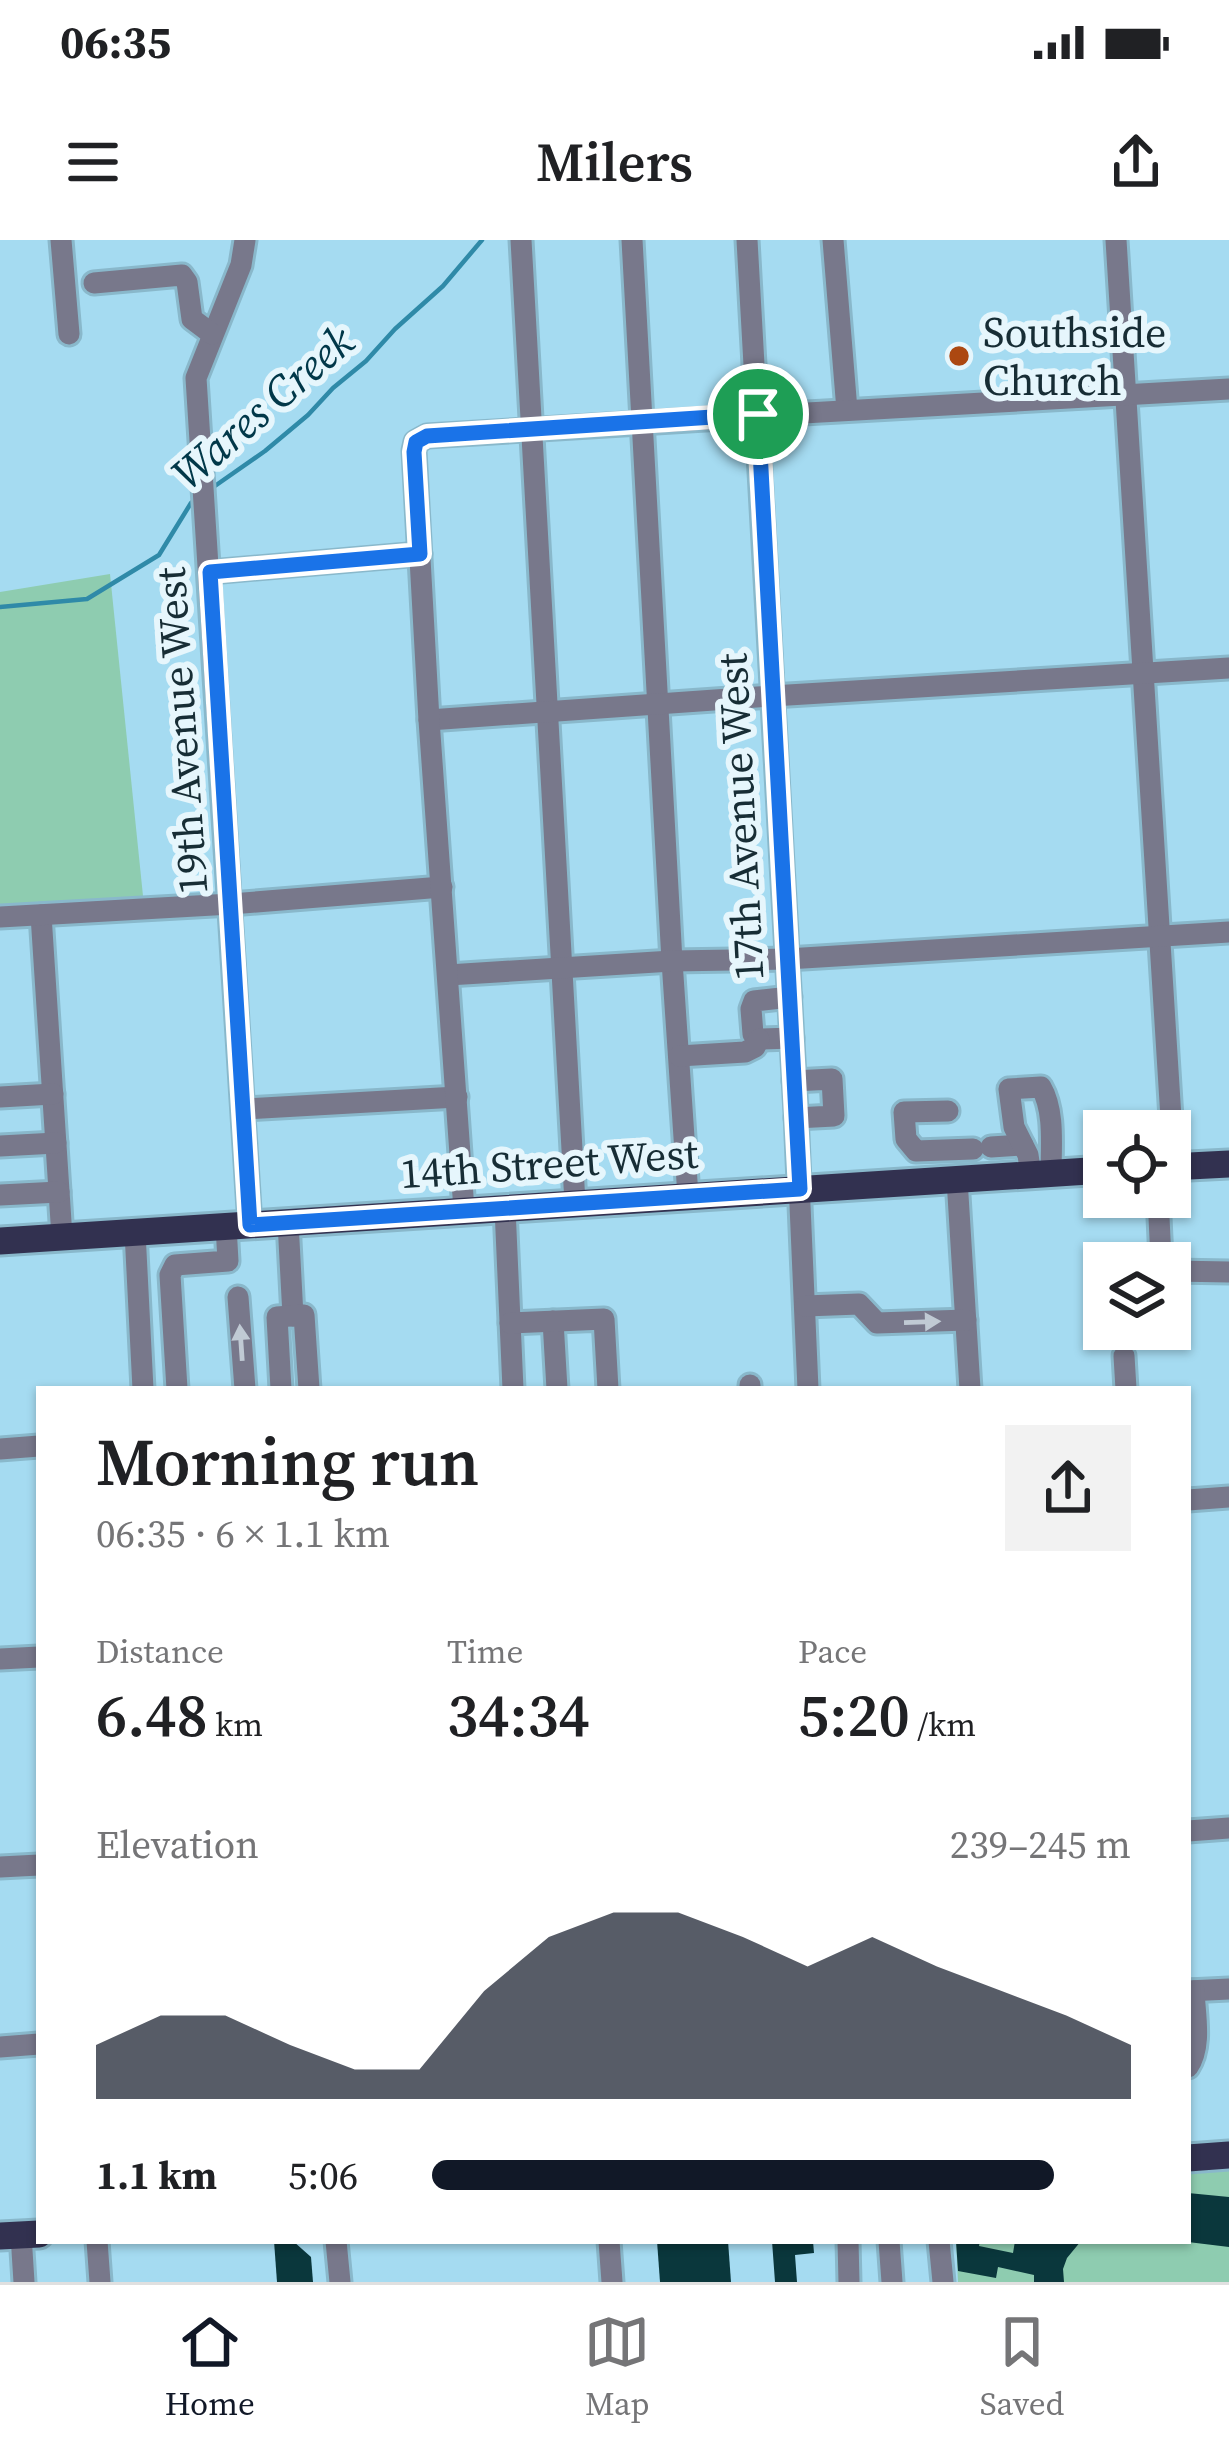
<!DOCTYPE html>
<meta charset="utf-8">
<style>
body{margin:0;font-family:"Source Serif 4",serif;background:#f2f2f2;color:#202124;height:100vh;display:flex;flex-direction:column;font-size:45px;white-space:nowrap}
*{box-sizing:border-box;margin:0}
p{font-size:39px;color:#757577}
.icon{flex:none;width:66px;height:66px;fill:none;stroke:currentColor;stroke-width:2;stroke-linecap:round;stroke-linejoin:round}
.map{position:relative;flex:1;overflow:hidden}
.drawer{position:absolute;left:36px;top:1146px;width:1155px;height:858px;display:flex;flex-direction:column;background:#fff;border-radius:0px;box-shadow:0 3px 9px #0004}
.drawer>*{flex:none}
.controls{position:absolute;left:1083px;top:870px;display:grid;gap:24px}
.controls a{display:grid;place-items:center;width:108px;height:108px;border-radius:0px;background:#fff;box-shadow:0 3px 9px #0004;font-size:60px}
.pin{position:absolute;display:grid;place-items:center;width:102px;height:102px;color:#fff;margin:-51px;border:6px solid #fff;border-radius:50%;box-shadow:0 3px 12px #0007}
.round{display:grid;place-items:center;flex:none;width:126px;height:126px;border-radius:0px;background:#f2f2f2}
.overview{display:flex;align-items:center;justify-content:space-between;height:204px;padding:0 60px}
h1{font-size:66px;font-weight:600;line-height:90px}
.figures{display:grid;grid-template-columns:repeat(3,1fr);gap:18px;height:204px;padding:12px 60px}
.figures div{display:grid;align-content:center}
.figures b{font-size:60px;font-weight:600}
.figures small{font-size:33px;font-weight:400}
.figures p{font-size:33px}
.chart{height:336px;padding:24px 60px}
.chart p{display:flex;justify-content:space-between}
.chart svg{width:100%;height:216px;margin-top:12px;fill:#111827;opacity:.7}
ul{padding:0 60px;list-style:none;font-size:39px}
li{display:grid;grid-template-columns:192px 144px 1fr;align-items:center;height:90px}
li i{height:30px;border-radius:15px;background:#111827}
.status{display:flex;justify-content:space-between;align-items:center;height:84px;padding:0 60px;background:#fff;direction:ltr}
.status svg{height:33px;fill:currentColor}
header{display:flex;justify-content:space-between;align-items:center;height:156px;padding:0 60px;background:#fff;font-size:54px;font-weight:600}
.menu{display:flex;justify-content:space-around;align-items:center;height:168px;border-top:3px solid #e0e0e0;background:#fff;font-size:33px;color:#757577}
.menu a{display:grid;justify-items:center;gap:6px}
.menu .active{color:#111827}
.map>svg:first-child{display:block}
.green{fill:#8eccb0}
.lines{fill:none;stroke-linecap:round;stroke-linejoin:round}
.stream{stroke:#2f8aa8;stroke-width:4.5}
.building{fill:#0a373c}
.minor-casing{stroke:#89b8cb;stroke-width:27}
.major-casing{stroke:#89b8cb;stroke-width:33}
.minor{stroke:#78788b;stroke-width:21}
.major{stroke:#323150;stroke-width:27}
.oneway{fill:#c0cad4}
.route-casing{stroke:#fff;stroke-width:24}
.route{stroke:#1a73e8;stroke-width:15}
.poi-dot{fill:#ac4811;stroke:#e6f6fc;stroke-width:4.5}
.labels{text-anchor:middle;stroke-width:12;stroke-linejoin:round;paint-order:stroke}
.poi-label{font-size:42px;fill:#172d35;stroke:#e6f6fc;text-anchor:start}
.street-label{font-size:42px;fill:#172d35;stroke:#e6f6fc}
.water-label{font-size:45px;font-style:italic;fill:#013849;stroke:#e6f6fc}
</style>
<div class="status"><b>06:35</b><svg viewBox="0 0 49 12"><path d="M0 12V9h3v3zM5 12V6h3v6zM10 12V3h3v9zM15 12V0h3v12zM26 1h20v11H26zM47 4h2v5h-2z"/></svg></div>
<header><svg class="icon" aria-label="menu" viewBox="0 0 24 24"><path d="M4 6h16M4 12h16M4 18h16"/></svg>Milers<svg class="icon" aria-label="share" viewBox="0 0 24 24"><path d="M12 15V3M7 8l5-5 5 5M5 13v7h14v-7"/></svg></header>
<div class="map">
<svg width="1229" height="2042" viewBox="0 0 1229 2042">
<rect width="100%" height="100%" fill="#a5dbf1"/>
<g class="green">
<path d="M110,334L143,656L0,669V352Z"/>
<path d="M1229,1923V2042H958L956,2001H1188V1926Z"/>
</g>
<g class="lines">
<g class="stream">
<path d="M212,248L265,211L308,175L333,148L366,121L395,89L443,46L482,0"/>
<path d="M0,367L87,359L159,315L191,263L197,258"/>
</g>
</g>
<g class="building">
<path d="M1188,1953L1229,1957V2007L1188,2002Z"/>
<path d="M274,2001H293L311,2017L313,2042H277Z"/>
<path d="M657,2001H728L731,2042H660Z"/>
<path d="M772,2001H813L814,2013L795,2015L797,2042H775Z"/>
<path d="M956,2001H980L979,2006L1013,2013L1015,2001H1081L1067,2018L1063,2029L1064,2042H1034V2035L998,2027L996,2038L958,2031Z"/>
</g>
<g class="lines">
<defs>
<g id="minor">
<path d="M61,0L69,94"/>
<path d="M245,0L241,25L196,138L250,985"/>
<path d="M521,0L575,963"/>
<path d="M632,0L672,721L688,956"/>
<path d="M747,0L796,873L808,1149"/>
<path d="M833,0L847,170"/>
<path d="M1116,0L1174,926"/>
<path d="M94,43L182,35L187,42L192,79L212,94"/>
<path d="M210,332L420,314"/>
<path d="M429,480L772,456L1229,428"/>
<path d="M41,675L62,997"/>
<path d="M0,677L231,664L442,647"/>
<path d="M448,735L672,721L787,719L1229,692"/>
<path d="M790,757L754,761L751,769L753,794L759,799L792,798"/>
<path d="M679,816L745,812L755,807L759,799"/>
<path d="M794,841L832,839L834,876L796,878"/>
<path d="M0,857L53,854"/>
<path d="M244,869L457,857"/>
<path d="M948,871L904,872L906,899L916,911L973,909"/>
<path d="M0,906L56,903"/>
<path d="M991,907L1023,905"/>
<path d="M1031,935L1028,915L1014,887L1009,849L1041,847C1055,871 1051,906 1051,934"/>
<path d="M957,939L970,1149"/>
<path d="M0,955L59,952"/>
<path d="M1158,957L1161,1019L1165,1023"/>
<path d="M505,968L513,1149"/>
<path d="M464,970L429,480L414,211L416,202L427,196C694,178 962,165 1229,149"/>
<path d="M288,982L293,1076"/>
<path d="M135,992L143,1149"/>
<path d="M1170,1028L1174,1031L1229,1032"/>
<path d="M238,1057L245,1149"/>
<path d="M805,1066L859,1064L877,1083L966,1080"/>
<path d="M553,1081L557,1149"/>
<path d="M510,1083L604,1079L608,1149"/>
<path d="M1124,1116L1126,1149"/>
<path d="M750,1145V1149"/>
<path d="M177,1149L170,1035L175,1025L228,1021L226,986"/>
<path d="M281,1149L277,1077L304,1075L309,1149"/>
<path d="M0,1209L39,1206"/>
<path d="M1188,1260L1229,1257"/>
<path d="M0,1419L39,1417"/>
<path d="M1188,1591L1229,1588"/>
<path d="M0,1627L39,1625"/>
<path d="M1188,1751L1229,1749"/>
<path d="M0,1807L39,1804"/>
<path d="M1188,1827C1202,1806 1195,1775 1194,1751"/>
<path d="M21,1995L24,2042"/>
<path d="M97,2001L100,2042"/>
<path d="M336,2001L340,2042"/>
<path d="M609,2001L612,2042"/>
<path d="M848,2001L849,2042"/>
<path d="M889,2001L892,2042"/>
<path d="M939,2001L943,2042"/>
</g>
<g id="major">
<path d="M1170,927L1229,924"/>
<path d="M0,1001L1104,930"/>
<path d="M1188,1918L1229,1915"/>
<path d="M0,1996L39,1994"/>
</g>
</defs>
<use href="#minor" class="minor-casing"/>
<use href="#major" class="major-casing"/>
<use href="#minor" class="minor"/>
<use href="#major" class="major"/>
</g>
<defs><path id="oneway-solid" d="M-6-.8H1V-3.2L6.5 0L1 3.2V.8H-6Z" transform="scale(3)"/></defs>
<g class="oneway">
<use href="#oneway-solid" transform="translate(922 1082) rotate(-2)"/>
<use href="#oneway-solid" transform="translate(241 1103) rotate(-94)"/>
</g>
<g class="lines">
<defs>
<path id="route" d="M758,174L800,949L250,985L210,332L420,314L414,212L416,202L427,196Z"/>
</defs>
<use href="#route" class="route-casing"/>
<use href="#route" class="route"/>
</g>
<circle class="poi-dot" cx="959" cy="116" r="12"/>
<g class="labels">
<g class="poi-label">
<text x="983" y="107">Southside<tspan x="983" dy="48">Church</tspan></text>
</g>
<g class="street-label">
<text transform="translate(181 491) rotate(-94)" y="15">19th Avenue West</text>
<text transform="translate(740 577) rotate(-93)" y="15">17th Avenue West</text>
<text transform="translate(549 923) rotate(-4)" y="15">14th Street West</text>
</g>
<g class="water-label">
<text transform="translate(262 167) rotate(-41)" y="16">Wares Creek</text>
</g>
</g>
</svg>
<div class="controls">
<a><svg class="icon" aria-label="locate" viewBox="0 0 24 24"><circle cx="12" cy="12" r="6"/><path d="M12 2v4M12 18v4M2 12h4M18 12h4"/></svg></a>
<a><svg class="icon" aria-label="layers" viewBox="0 0 24 24"><path d="M12 4l9 5-9 5-9-5zM3 14l9 5 9-5"/></svg></a>
</div>
<div class="pin" style="left:758px;top:174px;background:#1e9e55"><svg class="icon" aria-label="arrive" viewBox="0 0 24 24"><path d="M6 21V4h12l-3 4 3 4H6"/></svg></div>
<section class="drawer">
<div class="overview"><div><h1>Morning run</h1><p>06:35 · 6 × 1.1 km</p></div><a class="round"><svg class="icon" aria-label="share" viewBox="0 0 24 24"><path d="M12 15V3M7 8l5-5 5 5M5 13v7h14v-7"/></svg></a></div>
<div class="figures">
<div><p>Distance</p><b>6.48<small> km</small></b></div>
<div><p>Time</p><b>34:34</b></div>
<div><p>Pace</p><b>5:20<small> /km</small></b></div>
</div>
<div class="chart"><p><span>Elevation</span>239–245 m</p>
<svg viewBox="0 0 160 44" preserveAspectRatio="none"><path d="M0 44V33L10 27L20 27L30 33L40 38L50 38L60 22L70 11L80 6L90 6L100 11L110 17L120 11L130 17L140 22L150 27L160 33V44z"/></svg>
</div>
<ul>
<li><b>1.1 km</b>5:06<i style="width:89%"></i></li>
</ul>
</section>
</div>
<nav class="menu">
<a class="active"><svg class="icon" aria-label="home" viewBox="0 0 24 24"><path d="M3 11l9-7 9 7M6 9v11h12V9"/></svg>Home</a>
<a><svg class="icon" aria-label="map" viewBox="0 0 24 24"><path d="M3 6l6-2 6 2 6-2v14l-6 2-6-2-6 2zM9 4v14M15 6v14"/></svg>Map</a>
<a><svg class="icon" aria-label="saved" viewBox="0 0 24 24"><path d="M7 4h10v16l-5-4-5 4z"/></svg>Saved</a>
</nav>
